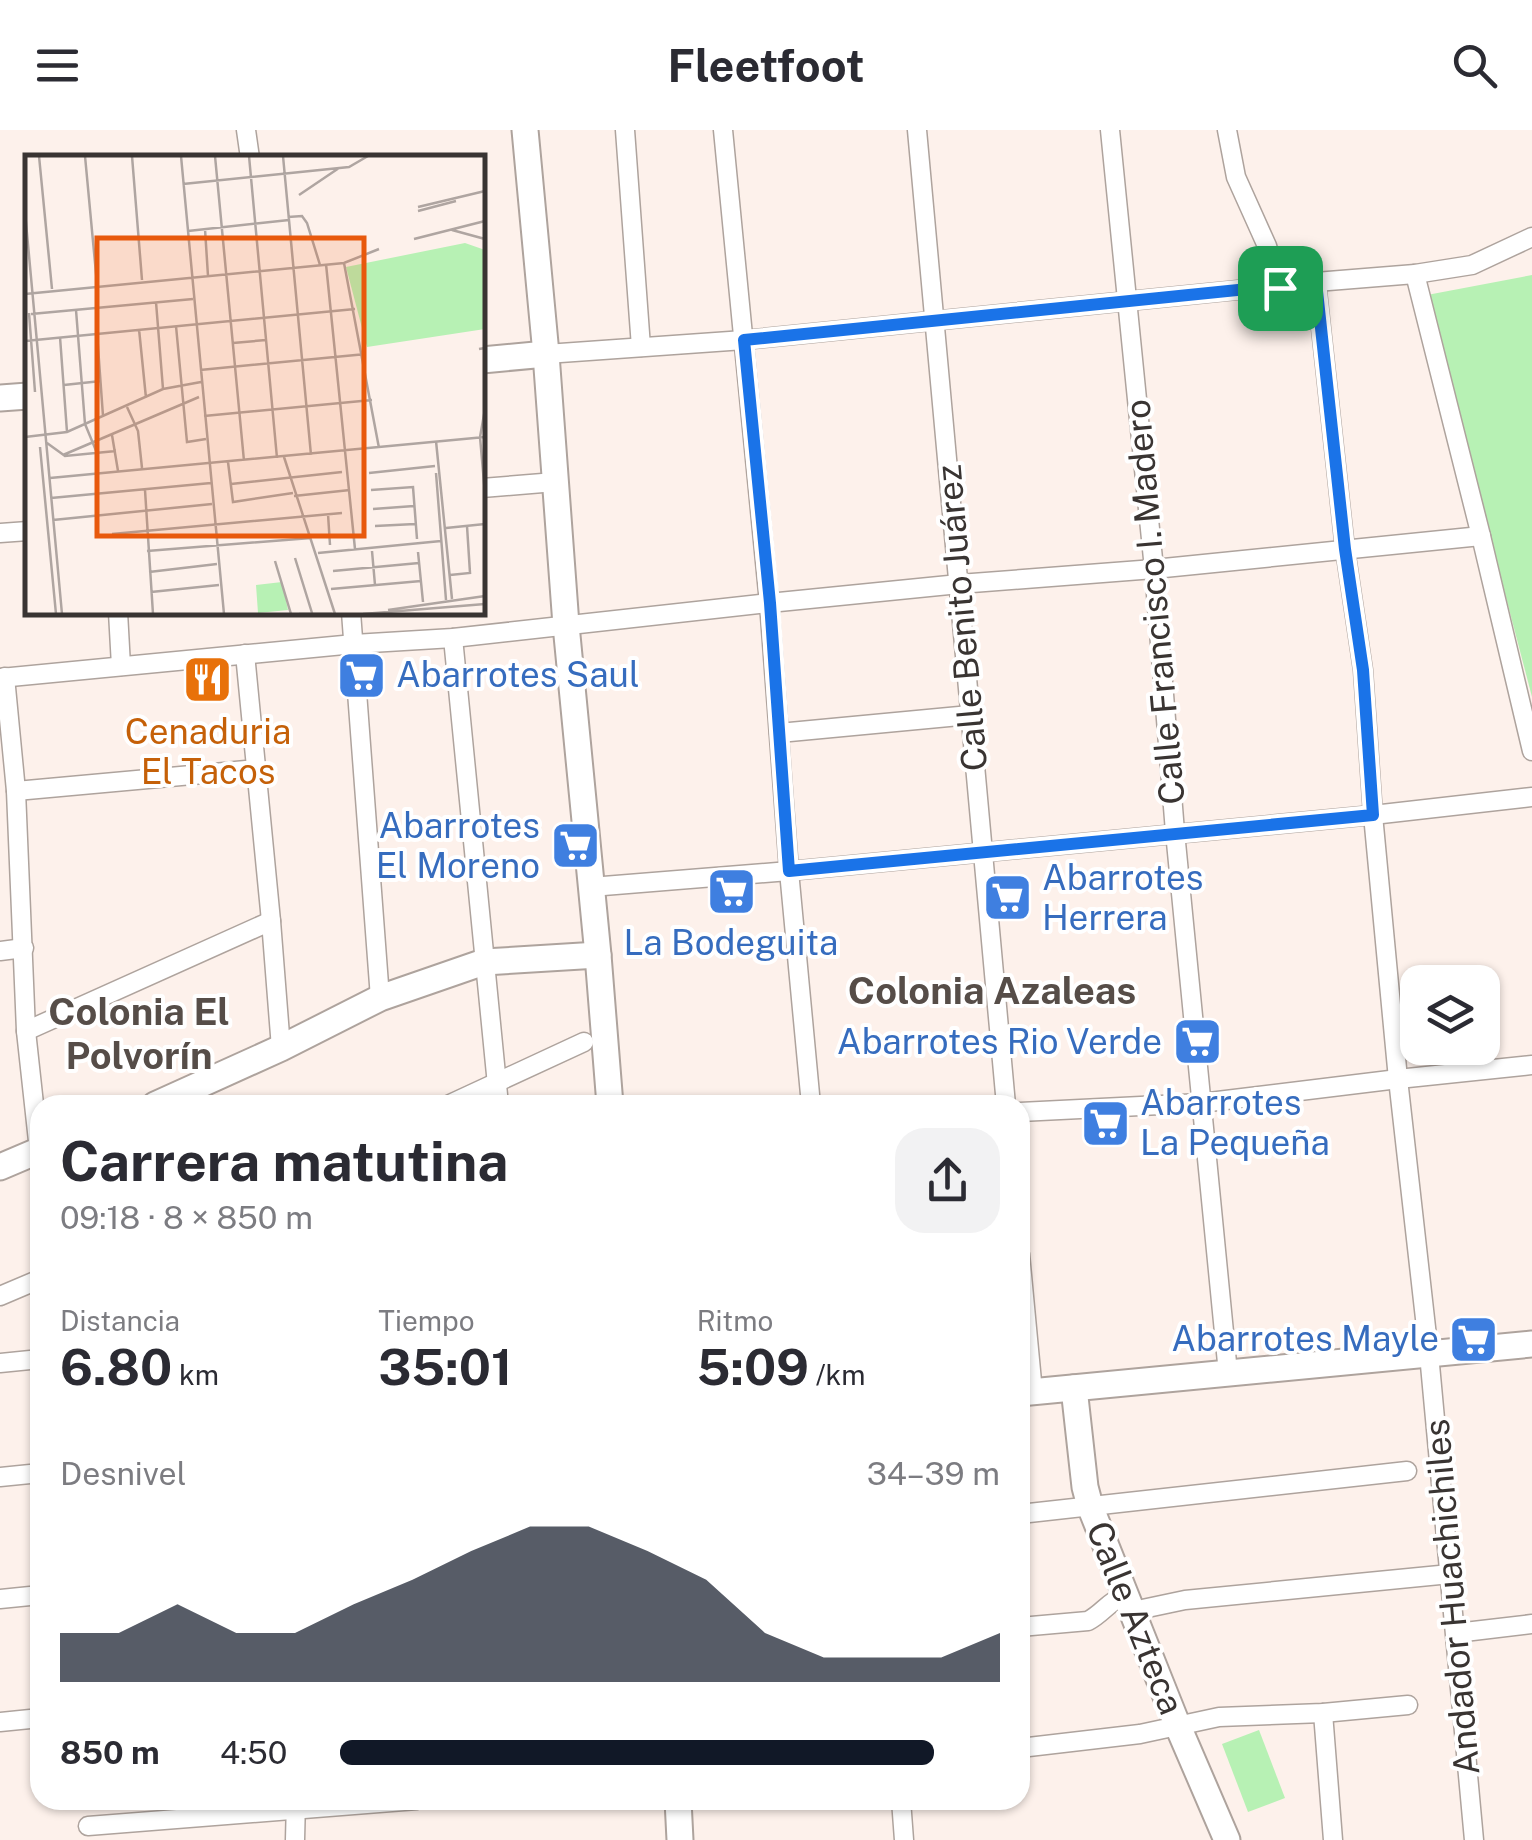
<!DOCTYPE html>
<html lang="es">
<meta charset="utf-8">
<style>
body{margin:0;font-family:"Public Sans",sans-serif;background:#f2f2f3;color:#2b2b33;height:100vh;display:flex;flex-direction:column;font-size:38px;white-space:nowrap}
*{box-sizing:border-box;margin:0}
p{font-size:32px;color:#7c7c81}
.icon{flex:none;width:55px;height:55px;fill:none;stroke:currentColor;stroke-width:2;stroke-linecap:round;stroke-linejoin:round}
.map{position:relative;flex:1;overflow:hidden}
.side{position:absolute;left:30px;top:965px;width:1000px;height:715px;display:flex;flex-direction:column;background:#fff;border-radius:30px;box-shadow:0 2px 8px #0004}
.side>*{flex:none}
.tools{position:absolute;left:1400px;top:835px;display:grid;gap:20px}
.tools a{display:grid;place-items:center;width:100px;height:100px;border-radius:20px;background:#fff;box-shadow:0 2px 8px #0004;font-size:50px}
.pin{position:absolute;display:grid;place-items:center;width:85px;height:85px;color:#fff;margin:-42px;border-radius:20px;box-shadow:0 5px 15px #0006}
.round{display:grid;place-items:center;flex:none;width:105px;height:105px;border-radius:30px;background:#f2f2f3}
.summary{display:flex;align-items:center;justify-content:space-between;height:170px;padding:0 30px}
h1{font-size:55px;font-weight:700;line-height:75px}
.stats{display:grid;grid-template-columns:repeat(3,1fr);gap:15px;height:170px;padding:10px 30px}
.stats div{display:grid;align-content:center}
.stats b{font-size:50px;font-weight:700}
.stats small{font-size:28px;font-weight:400}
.stats p{font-size:28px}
.chart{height:280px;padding:20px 30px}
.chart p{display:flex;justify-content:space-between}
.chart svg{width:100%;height:180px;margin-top:10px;fill:#111827;opacity:.7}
ul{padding:0 30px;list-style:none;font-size:32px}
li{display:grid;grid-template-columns:160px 120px 1fr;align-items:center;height:75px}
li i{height:25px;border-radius:12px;background:#111827}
header{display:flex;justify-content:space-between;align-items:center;height:130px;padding:0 30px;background:#fff;font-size:45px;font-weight:700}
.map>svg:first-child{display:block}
.green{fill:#b7f1b4}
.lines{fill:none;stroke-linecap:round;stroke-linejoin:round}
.street-casing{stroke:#aea39d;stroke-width:21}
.secondary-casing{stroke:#aea39d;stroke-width:29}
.street{stroke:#fff;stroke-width:18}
.secondary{stroke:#fff;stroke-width:25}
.route-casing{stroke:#fff;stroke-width:20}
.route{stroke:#1a73e8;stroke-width:12}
.labels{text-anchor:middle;stroke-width:8;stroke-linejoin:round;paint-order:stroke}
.street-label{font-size:35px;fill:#393432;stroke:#fff}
.shop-label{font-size:35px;fill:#366cbe;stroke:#fff;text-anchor:start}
.food-label{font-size:35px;fill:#c56008;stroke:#fff}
.neighbourhood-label{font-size:38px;font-weight:bold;fill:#564d48;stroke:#fff}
.inset-road{fill:none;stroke:#afa5a1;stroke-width:2.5}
.view{fill:#e8590c;fill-opacity:0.15;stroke:#e8590c;stroke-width:5}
.inset-edge{fill:none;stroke:#393432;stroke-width:5}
</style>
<header><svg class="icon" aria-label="menu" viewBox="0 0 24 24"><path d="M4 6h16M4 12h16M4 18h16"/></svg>Fleetfoot<svg class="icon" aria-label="search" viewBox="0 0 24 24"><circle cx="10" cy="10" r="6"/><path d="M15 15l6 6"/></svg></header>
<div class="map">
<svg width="1532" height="1710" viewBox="0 0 1532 1710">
<rect width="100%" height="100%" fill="#fdf1eb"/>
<g class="green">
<path d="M1532,145V567L1427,165Z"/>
<path d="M1259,1600L1285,1668L1248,1682L1222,1614Z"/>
</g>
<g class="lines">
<defs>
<g id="street">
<path d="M246,0L250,28"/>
<path d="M625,0L641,217"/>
<path d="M723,0L769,473L789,741L811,975"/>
<path d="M917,0L1006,975"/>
<path d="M1110,0L1154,439L1175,702L1228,1243"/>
<path d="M1227,0L1236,47L1267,116L1279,158"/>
<path d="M1415,144L1481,406L1532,621"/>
<path d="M1316,152L1345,419L1363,540L1373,685L1398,949L1429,1224L1474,1710"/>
<path d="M546,224L744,210L1316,152L1415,144L1472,135L1532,107"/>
<path d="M482,358L555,352"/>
<path d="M0,403L28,401"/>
<path d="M118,482L121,536"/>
<path d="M351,482L380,868"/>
<path d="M453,508L499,975"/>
<path d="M245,524L271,791L281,918"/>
<path d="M5,547L16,661L26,901L39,1020"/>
<path d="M0,548L354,514L453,508L769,473L959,454L1154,439L1481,406"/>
<path d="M779,603L970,585"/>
<path d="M16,661L257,639"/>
<path d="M591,757L789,741L1373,685L1532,667"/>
<path d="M0,821L24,818"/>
<path d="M26,901L271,791"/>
<path d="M448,975L584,912"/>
<path d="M1020,982L1201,973L1398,949L1532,935"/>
<path d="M1020,1124L1033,1262"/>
<path d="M0,1166L40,1149"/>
<path d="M0,1233L40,1229"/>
<path d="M0,1347L40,1343"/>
<path d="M1020,1384L1407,1341"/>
<path d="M0,1469L40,1465"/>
<path d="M1133,1481L1185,1470L1450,1444"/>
<path d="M1020,1497L1088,1491C1103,1483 1108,1472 1126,1464"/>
<path d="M1456,1503L1532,1494"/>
<path d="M1323,1583L1333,1710"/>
<path d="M0,1592L40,1588"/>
<path d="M1020,1618L1140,1604L1219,1587L1323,1583L1408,1575"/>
<path d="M901,1670L904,1710"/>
<path d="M88,1696L417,1670"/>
<path d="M295,1710L296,1670"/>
</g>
<g id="secondary">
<path d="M525,0L546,224L566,495L598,825L610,975"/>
<path d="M482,230L546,224"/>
<path d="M0,268L28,266"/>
<path d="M155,975L281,918L380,868L484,832L598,825"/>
<path d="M0,1037L40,1020"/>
<path d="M1074,1258L1085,1357L1090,1376L1177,1594L1227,1710"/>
<path d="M1020,1263L1532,1214"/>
<path d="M678,1670L680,1710"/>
</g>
</defs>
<use href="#street" class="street-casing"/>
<use href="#secondary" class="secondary-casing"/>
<use href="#street" class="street"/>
<use href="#secondary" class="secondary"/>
</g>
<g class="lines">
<defs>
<path id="route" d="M1316,152L1345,419L1363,540L1373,685L789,741L770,473L744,210Z"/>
</defs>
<use href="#route" class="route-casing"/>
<use href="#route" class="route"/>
</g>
<defs>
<symbol id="supermarket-square" viewBox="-11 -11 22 22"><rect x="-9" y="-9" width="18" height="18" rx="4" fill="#3f7fe0" stroke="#fff"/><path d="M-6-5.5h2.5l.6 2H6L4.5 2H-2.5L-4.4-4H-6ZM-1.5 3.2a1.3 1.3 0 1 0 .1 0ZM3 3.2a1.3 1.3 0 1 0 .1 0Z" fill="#fff"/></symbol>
<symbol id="restaurant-square" viewBox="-11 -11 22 22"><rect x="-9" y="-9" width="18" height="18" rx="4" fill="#e8710a" stroke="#fff"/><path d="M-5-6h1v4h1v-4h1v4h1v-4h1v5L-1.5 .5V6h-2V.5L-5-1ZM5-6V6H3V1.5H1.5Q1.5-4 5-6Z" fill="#fff"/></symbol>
</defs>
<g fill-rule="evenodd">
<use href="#supermarket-square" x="334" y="518" width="55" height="55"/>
<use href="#restaurant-square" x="180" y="522" width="55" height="55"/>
<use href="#supermarket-square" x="548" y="688" width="55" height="55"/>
<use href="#supermarket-square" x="704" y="734" width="55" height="55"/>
<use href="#supermarket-square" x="980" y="740" width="55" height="55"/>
<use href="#supermarket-square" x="1170" y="884" width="55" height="55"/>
<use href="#supermarket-square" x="1078" y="966" width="55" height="55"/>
<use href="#supermarket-square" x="1446" y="1182" width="55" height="55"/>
</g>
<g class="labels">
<g class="street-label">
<text transform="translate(1155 472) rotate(-95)" y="12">Calle Francisco I. Madero</text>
<text transform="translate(962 488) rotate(-95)" y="12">Calle Benito Juárez</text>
<text transform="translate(1452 1467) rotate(-95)" y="12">Andador Huachichiles</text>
<text transform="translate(1135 1488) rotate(68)" y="12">Calle Azteca</text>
</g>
<g class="shop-label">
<text x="396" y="557">Abarrotes Saul</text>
<text x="540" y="708" text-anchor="end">Abarrotes<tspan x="540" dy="40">El Moreno</tspan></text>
<text x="1042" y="760">Abarrotes<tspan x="1042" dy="40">Herrera</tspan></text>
<text x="731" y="825" text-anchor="middle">La Bodeguita</text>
<text x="1162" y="924" text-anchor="end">Abarrotes Rio Verde</text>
<text x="1140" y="985">Abarrotes<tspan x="1140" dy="40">La Pequeña</tspan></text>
<text x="1439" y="1221" text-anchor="end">Abarrotes Mayle</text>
</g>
<g class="food-label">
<text x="208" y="614">Cenaduria<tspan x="208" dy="40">El Tacos</tspan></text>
</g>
<g class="neighbourhood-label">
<text x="992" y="874">Colonia Azaleas</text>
<text x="139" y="895">Colonia El<tspan x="139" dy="44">Polvorín</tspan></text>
</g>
</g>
<g transform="translate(25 25)">
<rect width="460" height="460" fill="#fdf1eb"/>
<path d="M440,88L460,95V174L342,192L321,112ZM257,427L263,455L233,458L231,430Z" fill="#b7f1b4"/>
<path class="inset-road" d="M14,1L27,134M60,1L72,129M107,1L117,125M156,1L199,459M190,1L219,306M224,1L252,303M258,1L286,300M158,29L324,12L343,1M274,40L314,13M393,52L460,36M393,56L431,46M0,57L37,459M263,62L277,61L282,68L295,110M180,74L183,121M427,75L460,84M163,76L264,65M389,84L460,66M319,108L354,293M301,109L330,394M0,139L319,108L354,94M131,147L138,234M51,155L60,269L72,298M4,158L10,237M6,159L168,144M151,171L162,287L181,284M114,174L121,243M72,178L78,261M35,182L42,277M0,186L330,154M208,188L241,185M454,194L460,193V237M175,215L341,199M39,230L76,226M102,252L113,276L117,313M460,254L455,282L460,339M179,261L347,245M87,280L93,316M0,282L42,277L138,234L176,227M411,286L427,444M22,288L40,301L91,296M15,292L31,459M38,300L174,242M259,302L310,459M203,307L208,347L268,338M344,318L410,311M411,318L421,445M25,323L460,282M206,329L317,317M120,335L128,459M346,335L388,332L392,384M269,341L325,335M26,343L186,328M348,354L389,351M303,359L305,390M28,365L187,349M350,371L390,369M421,373L460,369M87,379L317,358M122,396L286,383M347,396L350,430M393,397L398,447M293,398L416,386M270,403L287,458M250,406L266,459M308,416L394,408M124,417L192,409M425,420L445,418L442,371M306,434L396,426M126,437L194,430M363,455L460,441M274,459H307M338,459L460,449"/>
<path class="view" d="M72,83H339V381H72Z"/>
<rect width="460" height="460" class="inset-edge"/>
</g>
</svg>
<div class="tools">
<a><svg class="icon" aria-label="layers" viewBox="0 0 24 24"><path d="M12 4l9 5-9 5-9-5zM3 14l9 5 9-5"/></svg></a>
</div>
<div class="pin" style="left:1280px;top:158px;background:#1e9e55"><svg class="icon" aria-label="arrive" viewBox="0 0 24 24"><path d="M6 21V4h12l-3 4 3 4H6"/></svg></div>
<section class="side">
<div class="summary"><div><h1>Carrera matutina</h1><p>09:18 · 8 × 850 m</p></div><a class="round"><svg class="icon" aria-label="share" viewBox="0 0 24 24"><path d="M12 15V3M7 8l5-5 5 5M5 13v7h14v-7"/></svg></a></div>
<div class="stats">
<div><p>Distancia</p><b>6.80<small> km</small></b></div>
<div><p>Tiempo</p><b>35:01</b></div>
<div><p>Ritmo</p><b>5:09<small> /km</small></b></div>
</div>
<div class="chart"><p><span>Desnivel</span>34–39 m</p>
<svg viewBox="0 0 160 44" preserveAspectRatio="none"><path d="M0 44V32L10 32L20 25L30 32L40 32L50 25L60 19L70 12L80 6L90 6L100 12L110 19L120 32L130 38L140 38L150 38L160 32V44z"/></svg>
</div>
<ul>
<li><b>850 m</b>4:50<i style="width:90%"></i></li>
</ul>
</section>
</div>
